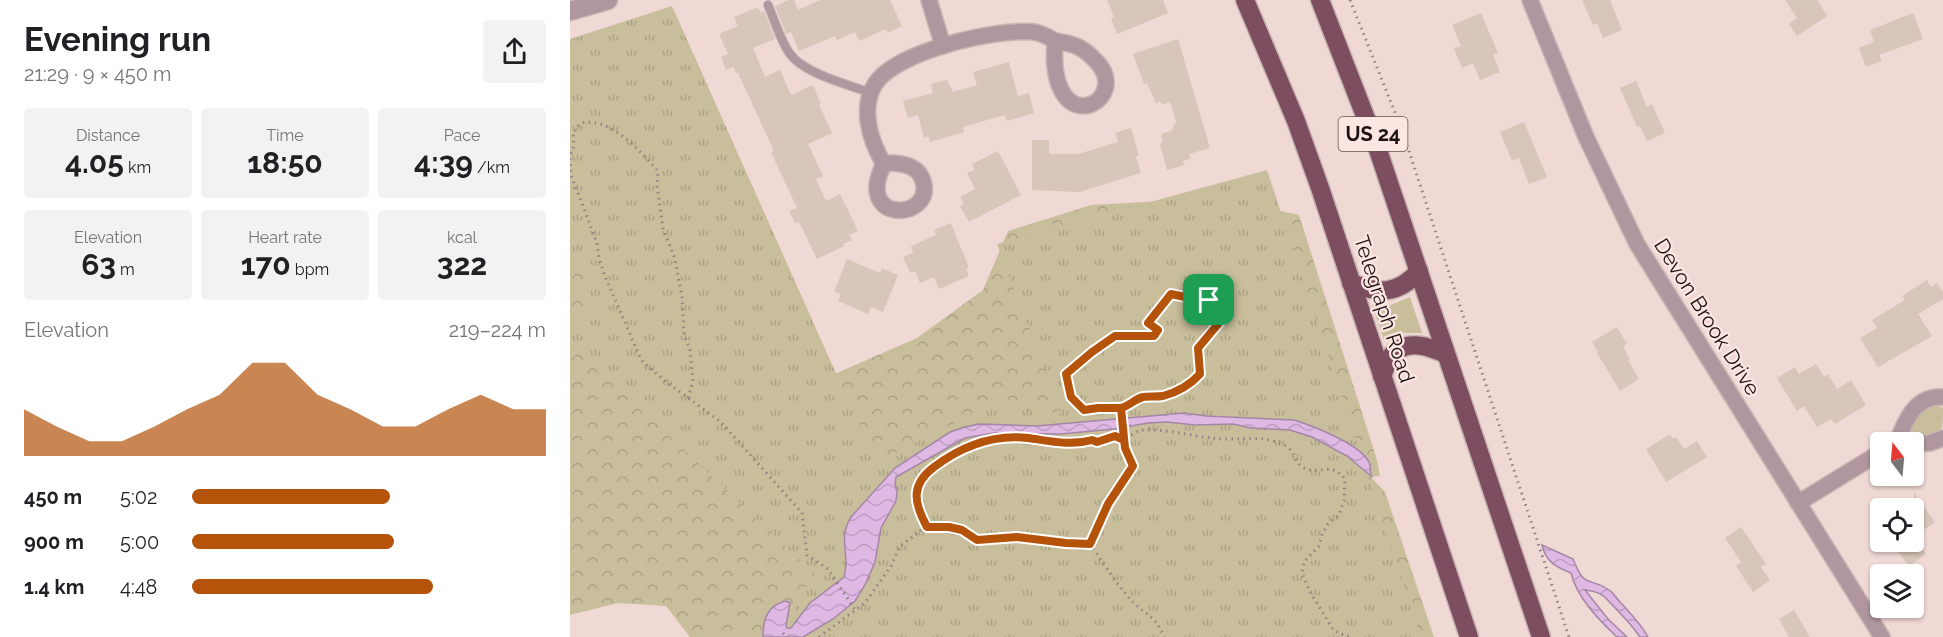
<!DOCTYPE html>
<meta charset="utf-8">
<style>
body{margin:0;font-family:Raleway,sans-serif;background:#f2f2f2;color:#202124;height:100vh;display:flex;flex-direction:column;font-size:22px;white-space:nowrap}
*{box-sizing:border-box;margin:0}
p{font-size:20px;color:#757577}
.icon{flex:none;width:33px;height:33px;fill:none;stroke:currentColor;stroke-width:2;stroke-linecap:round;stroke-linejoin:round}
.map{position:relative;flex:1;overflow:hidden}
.drawer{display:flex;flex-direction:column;background:#fff;width:570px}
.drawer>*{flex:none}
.needle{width:39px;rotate:344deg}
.fabs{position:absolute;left:1300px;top:432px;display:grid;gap:12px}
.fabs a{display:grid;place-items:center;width:54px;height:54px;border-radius:6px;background:#fff;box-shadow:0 2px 4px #0004;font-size:30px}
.pin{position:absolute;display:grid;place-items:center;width:51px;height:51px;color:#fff;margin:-26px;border-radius:12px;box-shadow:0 3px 9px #0006}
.round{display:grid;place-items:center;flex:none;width:63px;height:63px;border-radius:6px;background:#f2f2f2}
.summary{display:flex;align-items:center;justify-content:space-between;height:102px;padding:0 24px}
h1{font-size:33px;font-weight:700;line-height:45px}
.figures{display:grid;grid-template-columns:repeat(3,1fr);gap:9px;height:102px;padding:6px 24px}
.figures div{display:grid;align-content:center;border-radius:6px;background:#f2f2f2;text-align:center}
.figures b{font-size:30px;font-weight:700}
.figures small{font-size:16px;font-weight:400}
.figures p{font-size:16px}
.chart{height:168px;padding:12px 24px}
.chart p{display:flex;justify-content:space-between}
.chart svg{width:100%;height:108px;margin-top:6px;fill:#b45309;opacity:.7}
ul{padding:0 24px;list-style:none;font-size:20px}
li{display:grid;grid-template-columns:96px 72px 1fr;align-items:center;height:45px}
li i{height:15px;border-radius:8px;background:#b45309}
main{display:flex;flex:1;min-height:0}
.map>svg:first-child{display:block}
.grass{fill:#c8be9c}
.forest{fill:url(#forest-crowns)}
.park{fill:url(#park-tufts)}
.water{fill:url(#water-waves);stroke:#a487a5;stroke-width:1.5}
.building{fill:#d7c6b9}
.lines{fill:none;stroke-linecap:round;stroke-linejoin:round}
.service-casing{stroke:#cab5b2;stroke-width:10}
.minor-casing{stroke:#cab5b2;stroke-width:18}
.tertiary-casing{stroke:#cab5b2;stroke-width:21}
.trunk-casing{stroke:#cab5b2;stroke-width:21}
.path{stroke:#92817f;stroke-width:3;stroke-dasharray:1.5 4.5;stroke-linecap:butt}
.service{stroke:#af969f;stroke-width:8}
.minor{stroke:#af969f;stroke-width:15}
.tertiary{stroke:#af969f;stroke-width:18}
.trunk{stroke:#7c4e60;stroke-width:18}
.route-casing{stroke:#fff;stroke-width:12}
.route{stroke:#b45309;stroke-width:8}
.labels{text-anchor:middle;stroke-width:4.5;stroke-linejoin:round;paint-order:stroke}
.shield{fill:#fde5e2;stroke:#5f5250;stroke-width:1.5}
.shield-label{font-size:20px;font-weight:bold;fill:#1b1312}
.street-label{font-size:21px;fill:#1b1312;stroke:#fde5e2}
</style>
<main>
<section class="drawer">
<div class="summary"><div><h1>Evening run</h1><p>21:29 · 9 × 450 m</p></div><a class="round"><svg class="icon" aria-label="share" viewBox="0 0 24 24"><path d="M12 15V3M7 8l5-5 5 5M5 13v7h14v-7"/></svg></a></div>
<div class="figures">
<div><p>Distance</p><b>4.05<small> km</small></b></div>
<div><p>Time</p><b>18:50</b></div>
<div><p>Pace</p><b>4:39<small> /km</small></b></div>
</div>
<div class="figures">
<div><p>Elevation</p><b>63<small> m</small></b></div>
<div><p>Heart rate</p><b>170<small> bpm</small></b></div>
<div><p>kcal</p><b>322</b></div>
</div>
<div class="chart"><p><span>Elevation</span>219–224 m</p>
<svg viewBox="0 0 160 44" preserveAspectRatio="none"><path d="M0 44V25L10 32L20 38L30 38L40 32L50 25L60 19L70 6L80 6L90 19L100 25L110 32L120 32L130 25L140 19L150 25L160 25V44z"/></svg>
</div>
<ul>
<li><b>450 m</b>5:02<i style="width:56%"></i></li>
<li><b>900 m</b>5:00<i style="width:57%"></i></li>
<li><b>1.4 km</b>4:48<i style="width:68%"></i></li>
</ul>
</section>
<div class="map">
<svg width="1373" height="637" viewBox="0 0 1373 637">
<defs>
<pattern id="forest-crowns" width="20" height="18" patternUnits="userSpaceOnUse" patternTransform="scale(1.5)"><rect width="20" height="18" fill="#c8be9c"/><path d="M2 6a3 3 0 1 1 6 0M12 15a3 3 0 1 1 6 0" fill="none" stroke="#aba285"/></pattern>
<pattern id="park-tufts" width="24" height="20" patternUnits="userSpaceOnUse" patternTransform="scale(1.5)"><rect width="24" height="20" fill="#c8be9c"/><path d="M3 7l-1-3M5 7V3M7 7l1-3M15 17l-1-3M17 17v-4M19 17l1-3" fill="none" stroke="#aba285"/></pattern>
<pattern id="water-waves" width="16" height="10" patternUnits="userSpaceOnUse" patternTransform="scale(1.5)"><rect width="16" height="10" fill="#dfb9e4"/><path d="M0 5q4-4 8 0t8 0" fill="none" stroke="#bf9ec3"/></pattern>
</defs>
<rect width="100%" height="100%" fill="#f0d8d5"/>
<g class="grass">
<path d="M840,297L852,333H831L814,340L802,305L818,306Z"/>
<path d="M1366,405L1373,408C1373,414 1373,422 1372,427C1369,437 1350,438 1341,435L1338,431C1345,418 1351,409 1366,405Z"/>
</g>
<path class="forest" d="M0,39L253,379L347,338L413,290L438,231L521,205L650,198L729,215L807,460L810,476L801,477L815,492L864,637H659L790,466L801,475L800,463L217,628V615L193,626V637H120L96,606L48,603L0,615Z"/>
<path class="park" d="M102,6L306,463L420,405L492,414L427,244L697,170L851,637H212L231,595L245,574L0,342V320L22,303L0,241V39Z"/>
<g class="water">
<path d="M614,413L636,416L724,420C743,426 790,444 799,462C801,466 800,472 801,476L777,456L742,437L720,430L681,428L663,424L625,425L597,422L578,423L544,429L491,434L424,433L395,438L326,477L325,484L327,492L326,501L311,528L305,562L295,585L285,601L263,619L233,637H193C193,620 197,605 216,601L220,603L216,626L217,628H221L240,603L274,577C281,556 267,539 281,517L325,468L380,432L395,427L409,424L467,426Z"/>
<path d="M972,545L1003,559C1016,591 1017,575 1039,590C1045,594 1047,600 1052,604C1062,615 1071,624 1078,637H1070C1063,627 1056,619 1047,610C1035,598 1034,592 1015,590L1038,619L1057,637H1047C1029,620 1007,598 1001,573C986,567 976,562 972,545Z"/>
</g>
<g class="building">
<path d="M218,0H224L228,10L250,0H320L332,26L317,33L316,29L289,41L285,32L267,40L265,36L229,51L221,32L216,34L205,6Z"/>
<path d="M537,0H593L598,13L547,34L541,19L544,17Z"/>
<path d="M1012,0H1040L1052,30L1033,38L1027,23L1023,25Z"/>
<path d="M1215,0H1247L1257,16L1227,36L1219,24L1227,18Z"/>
<path d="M188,7L190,12L194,11L205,39L183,48L195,77L210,70L221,95L243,85L251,104L249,105L262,133L238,144L253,176L246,179L256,201L270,194L288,231L279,235L282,240L273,244L274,246L247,259L229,222L225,223L219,211L227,208L201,152L204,151L168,73H166L163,67L156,70L151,57L158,54L149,34L168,26L164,17Z"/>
<path d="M911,13L928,53L923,55L930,72L910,80L903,63L892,68L884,48L891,46L882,25Z"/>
<path d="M1343,13L1353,39L1309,55L1312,61L1296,67L1289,48L1304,42L1300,30Z"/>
<path d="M608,39L640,148L619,154L620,159L613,161L614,165L597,170L590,144L593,142L591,134L601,131L606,121L600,102L592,105L590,101L586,103L577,83L574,84L563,54Z"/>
<path d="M439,62L448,96L459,93L464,113L437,121L435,115L393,127L394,132L360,142L358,136L354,138L348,115L338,118L333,101L363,93L361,84L377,80L383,92L407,85L403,72Z"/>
<path d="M1066,81L1077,107L1082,104L1095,133L1077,141L1070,126L1067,127L1050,88Z"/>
<path d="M954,122L977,177L959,184L949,158L942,161L930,132Z"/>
<path d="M561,128L569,156L566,157L571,173L510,192L462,190V140H479V154H508L548,142L545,133Z"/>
<path d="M428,151L451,195L399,222L390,206L394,204L390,197L405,189L397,173L405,170L402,164Z"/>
<path d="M381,223L399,268L396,269L399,276L369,289L364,277L350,283L345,271L340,273L333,257L343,253L341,246L366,235L364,230Z"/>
<path d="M277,259L310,273L312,268L328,275L313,312L301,307L298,314L268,301L271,294L264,292Z"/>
<path d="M1357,280L1361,287L1367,283L1373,292V299L1348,314L1362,336L1308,367L1290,338L1307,328L1302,320L1335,300L1332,296Z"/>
<path d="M1047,327L1057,344L1053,346L1060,359L1058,360L1069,379L1050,391L1027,353L1028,352L1022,342Z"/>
<path d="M1246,364L1254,377L1258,374L1267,389L1281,380L1296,405L1265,424L1261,419L1247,427L1234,406L1227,411L1207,378L1225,367L1229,374Z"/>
<path d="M1100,434L1103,439L1106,437L1114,449L1127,441L1137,457L1096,482L1076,449Z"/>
<path d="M1344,493L1365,522L1344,537Z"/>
<path d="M1171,527L1196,564L1191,567L1200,580L1183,592L1166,566L1171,562L1155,538Z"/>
<path d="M1320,542H1347L1356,554L1339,566Z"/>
<path d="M1224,610L1240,637H1219L1209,619Z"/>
</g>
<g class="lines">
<defs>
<path id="service" d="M198,5C205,21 210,40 220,54C235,74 277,84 301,93"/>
<g id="minor">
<path d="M359,0L373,46"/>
<path d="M960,0L1016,137L1067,244L1312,637"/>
<path d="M485,41C504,44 512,46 526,61C565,101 477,146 485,41Z"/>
<path d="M323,163C336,164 349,167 353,181C365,221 283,224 314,164Z"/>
<path d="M314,164C300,141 290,108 305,84C326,51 427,28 464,32C472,33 478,37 485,41"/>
<path d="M1327,442C1335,421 1345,395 1373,397"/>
<path d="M1344,444L1360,443L1373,438"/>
<path d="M1228,503L1311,452"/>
</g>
<path id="tertiary" d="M0,11L38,0"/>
<g id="trunk">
<path d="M675,0L726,121L750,188L899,637"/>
<path d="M750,0L806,144L971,637"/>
<path d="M781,283C809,294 828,295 849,271"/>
<path d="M812,376C815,369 818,360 822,355C837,338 860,347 876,354"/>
</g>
</defs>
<use href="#service" class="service-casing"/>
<use href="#minor" class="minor-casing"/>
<use href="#tertiary" class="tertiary-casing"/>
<use href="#trunk" class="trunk-casing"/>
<g class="path">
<path d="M780,0L832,130L999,637"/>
<path d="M601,294L629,300H640L649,323L628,348L630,374C614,391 597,394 574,397C566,398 561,406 553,407C540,410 527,408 514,410L501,397L496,374L522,352L545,336H584L588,330L578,323Z"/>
<path d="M118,398L123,381L120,349L114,335L112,296L104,256L93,229L87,185L88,171C69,150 41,117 11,123L3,133L4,146L0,156L1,175L27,243L29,258L35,276L69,355L73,362L99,384L151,422L232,513L237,555L258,569L286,611"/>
<path d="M356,527C344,503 340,485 364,467C395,444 424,434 463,439C483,441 501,445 522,440L527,442L545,436L554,440C558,437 564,433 569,431C581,426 627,437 642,438C666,442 690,433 714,445C726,451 725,464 734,468C751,476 760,460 775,479L774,501L769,515L758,524L752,535L749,546L734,562L732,573L740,592L764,631L779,637"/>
<path d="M520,544L538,504L563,467L555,448L551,408"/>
<path d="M213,633L217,637"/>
<path d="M249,637L295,603L321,566L330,546L356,527H379L392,530L407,540L447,537L496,544H520C533,562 548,587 563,602C577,616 585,615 594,637"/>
</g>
<use href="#service" class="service"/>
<use href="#minor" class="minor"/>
<use href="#tertiary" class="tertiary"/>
<use href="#trunk" class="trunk"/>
</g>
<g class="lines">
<defs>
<path id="route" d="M639,300L649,323L628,348L630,374C620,385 608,392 593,396C586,397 579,396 573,397C565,399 559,406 551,408L554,440L545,436L527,442L522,440C500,446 480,441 458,438C423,434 392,446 364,467C340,485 344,503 357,527H379L392,530L407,540L447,537L496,543L520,544L538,504L563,466L555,448L551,408H528L514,410L501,397L496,374L522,352L545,336H584L588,330L578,323L601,294L629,300H639"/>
</defs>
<use href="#route" class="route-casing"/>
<use href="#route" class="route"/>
</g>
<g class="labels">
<rect class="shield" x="768.5" y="117" width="69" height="34" rx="4.5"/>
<g class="shield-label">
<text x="803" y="141">US 24</text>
</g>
<g class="street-label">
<text transform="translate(814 309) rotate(72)" y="7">Telegraph Road</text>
<text transform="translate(1137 317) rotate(58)" y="7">Devon Brook Drive</text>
</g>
</g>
</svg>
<div class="fabs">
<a><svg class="needle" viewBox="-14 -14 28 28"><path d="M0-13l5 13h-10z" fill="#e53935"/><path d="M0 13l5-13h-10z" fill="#757577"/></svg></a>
<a><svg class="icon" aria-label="locate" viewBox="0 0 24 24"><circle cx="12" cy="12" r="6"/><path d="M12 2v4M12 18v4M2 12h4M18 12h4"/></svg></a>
<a><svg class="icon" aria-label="layers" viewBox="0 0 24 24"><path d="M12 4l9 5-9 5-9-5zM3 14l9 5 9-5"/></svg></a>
</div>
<div class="pin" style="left:639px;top:300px;background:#1e9e55"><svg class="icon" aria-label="arrive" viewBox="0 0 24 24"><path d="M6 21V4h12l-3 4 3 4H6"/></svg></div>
</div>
</main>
